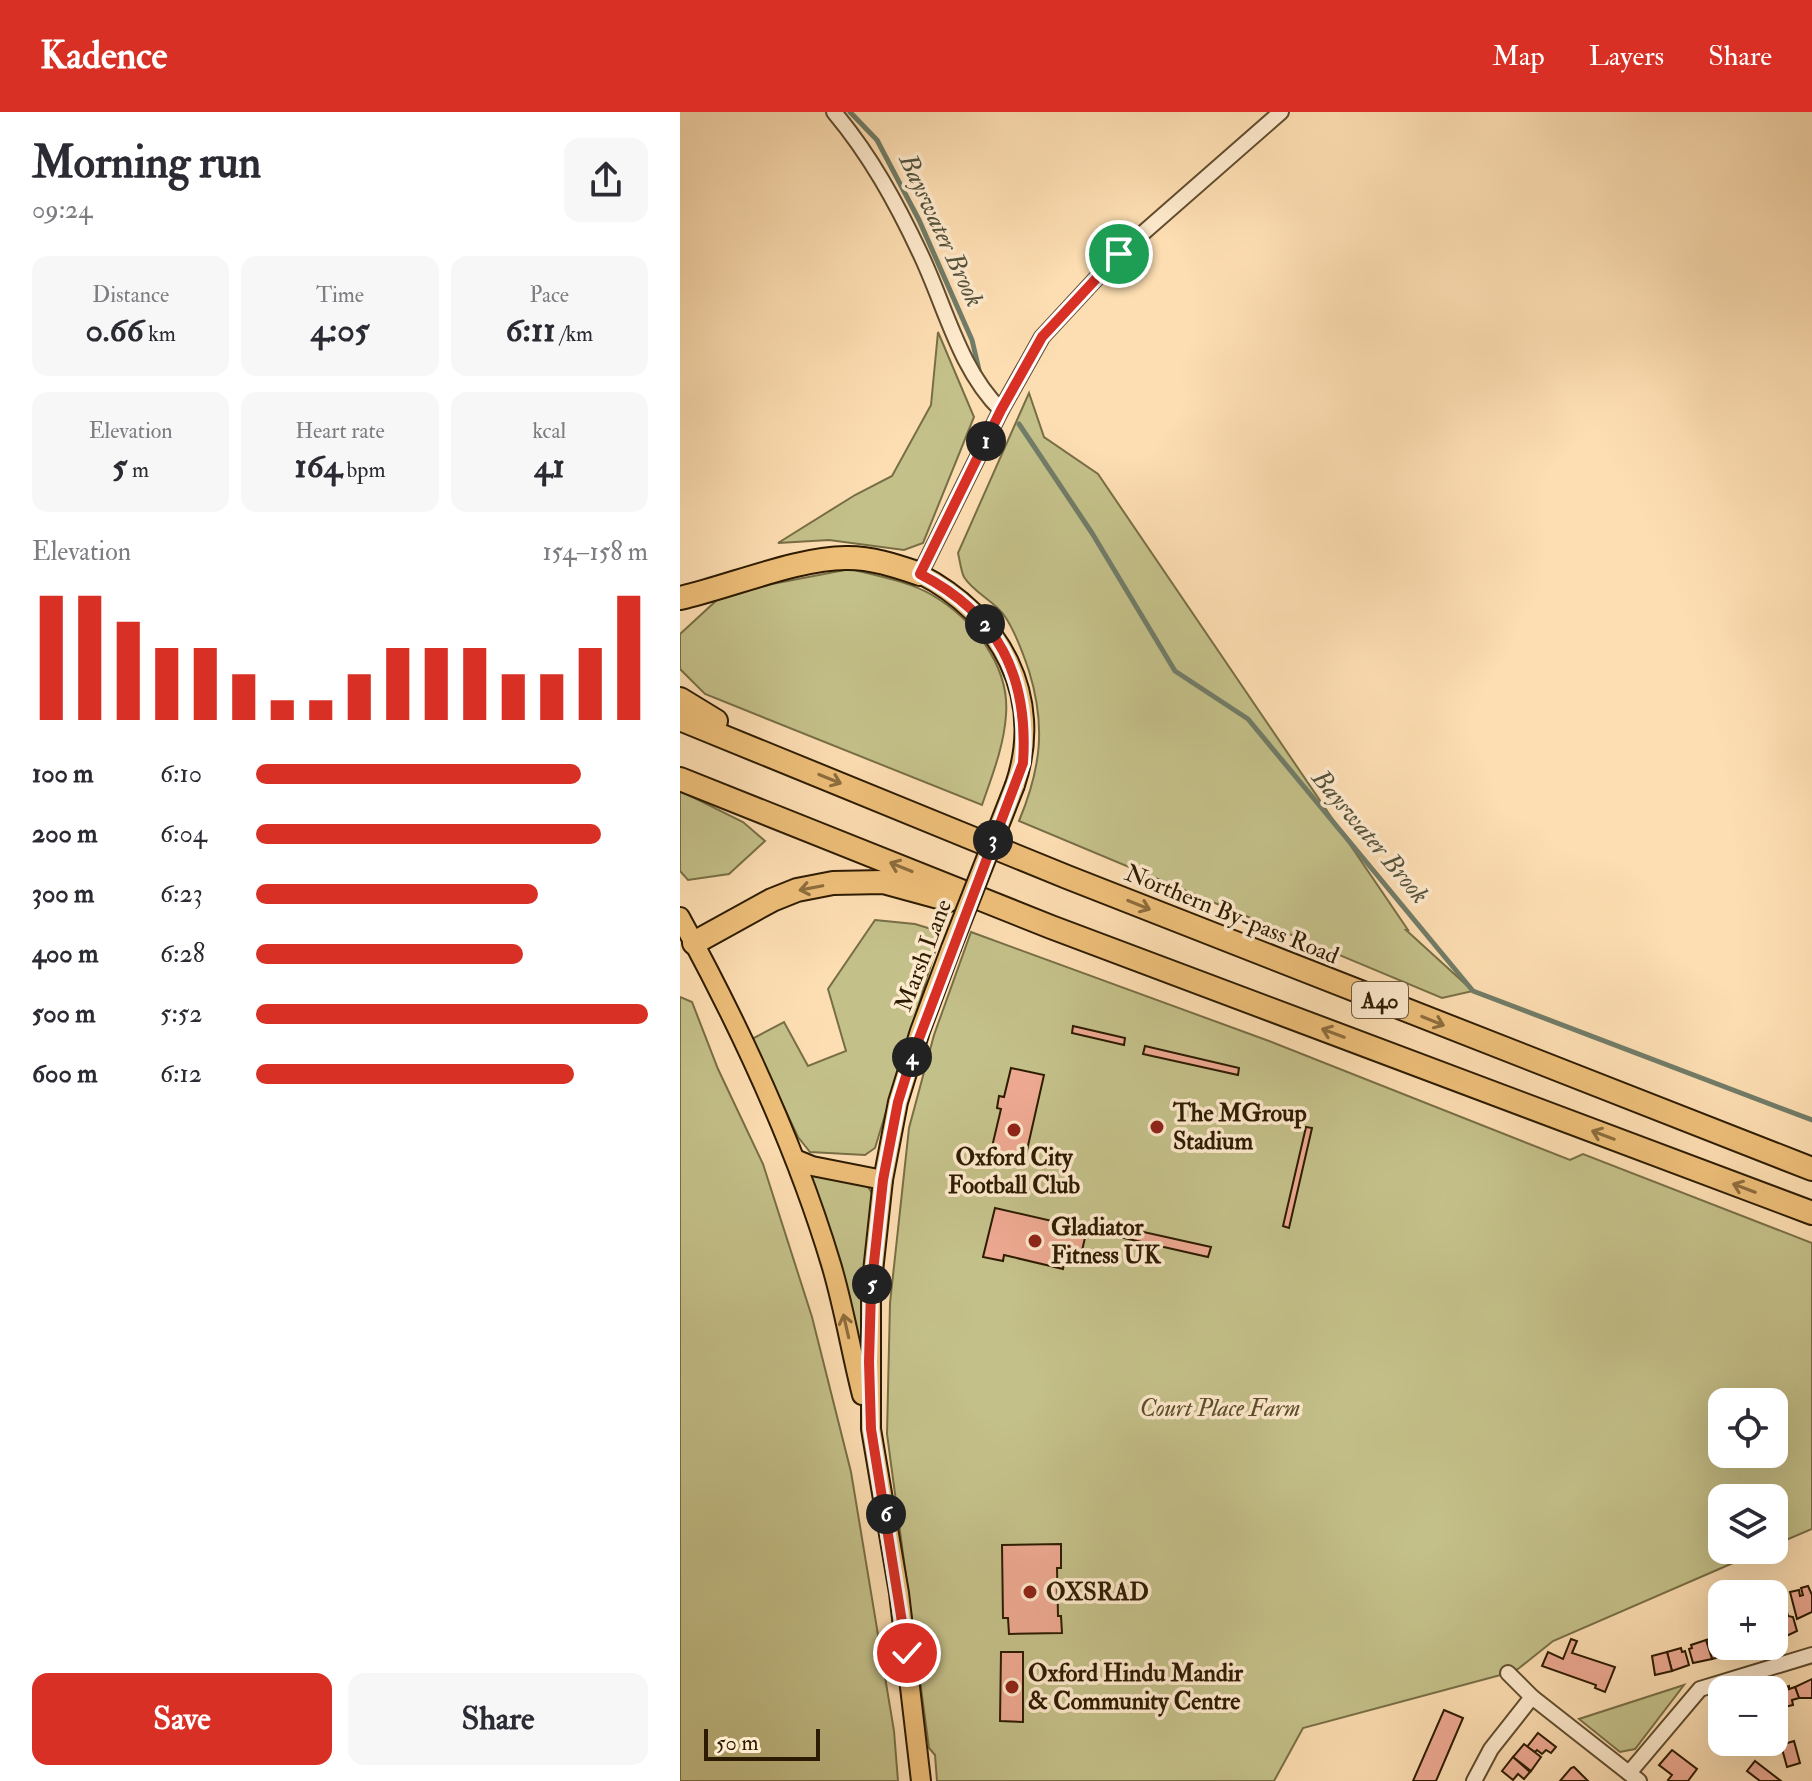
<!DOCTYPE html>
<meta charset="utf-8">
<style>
body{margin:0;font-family:"IM FELL Double Pica",serif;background:#f7f7f7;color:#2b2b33;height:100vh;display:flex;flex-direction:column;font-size:30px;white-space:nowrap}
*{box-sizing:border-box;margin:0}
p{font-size:26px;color:#7c7c81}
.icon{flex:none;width:44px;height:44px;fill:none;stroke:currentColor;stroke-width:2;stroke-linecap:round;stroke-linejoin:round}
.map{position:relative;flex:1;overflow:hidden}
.sheet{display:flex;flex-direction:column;background:#fff;width:680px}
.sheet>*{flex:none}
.buttons{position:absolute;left:1028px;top:1276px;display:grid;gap:16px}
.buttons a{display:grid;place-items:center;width:80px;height:80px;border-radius:16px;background:#fff;box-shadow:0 8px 32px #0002;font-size:40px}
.scale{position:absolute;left:24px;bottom:20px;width:116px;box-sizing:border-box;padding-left:8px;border:4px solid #2d1b01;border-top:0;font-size:22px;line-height:28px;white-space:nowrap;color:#2d1b01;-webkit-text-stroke:6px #feeacd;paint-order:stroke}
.pin{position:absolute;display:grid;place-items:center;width:68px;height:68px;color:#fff;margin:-34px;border:4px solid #fff;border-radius:50%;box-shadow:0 2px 8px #0007}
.km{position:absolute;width:40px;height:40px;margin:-20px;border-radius:50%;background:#222;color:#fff;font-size:22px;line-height:40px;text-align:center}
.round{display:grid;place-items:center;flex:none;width:84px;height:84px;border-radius:16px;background:#f7f7f7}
.summary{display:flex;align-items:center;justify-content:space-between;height:136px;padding:0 32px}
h1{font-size:44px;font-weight:800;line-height:60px}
.metrics{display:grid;grid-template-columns:repeat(3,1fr);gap:12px;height:136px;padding:8px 32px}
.metrics div{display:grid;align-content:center;border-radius:16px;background:#f7f7f7;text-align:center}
.metrics b{font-size:34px;font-weight:800}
.metrics small{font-size:22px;font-weight:400}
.metrics p{font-size:22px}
.chart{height:224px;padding:16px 32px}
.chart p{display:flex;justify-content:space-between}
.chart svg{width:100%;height:144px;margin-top:8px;stroke:#d93025;stroke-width:6}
.cta{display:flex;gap:16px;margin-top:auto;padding:16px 32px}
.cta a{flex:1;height:92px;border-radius:16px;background:#d93025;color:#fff;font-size:32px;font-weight:800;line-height:92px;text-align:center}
.cta a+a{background:#f7f7f7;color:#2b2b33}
ul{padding:0 32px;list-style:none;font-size:26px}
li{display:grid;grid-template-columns:128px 96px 1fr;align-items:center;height:60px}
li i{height:20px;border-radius:10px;background:#d93025}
header{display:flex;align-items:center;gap:48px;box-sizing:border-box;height:112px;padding:0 40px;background:#d93025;color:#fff}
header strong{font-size:38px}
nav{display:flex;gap:44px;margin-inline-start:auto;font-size:28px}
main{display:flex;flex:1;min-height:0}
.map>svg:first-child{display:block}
.green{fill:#c4c089;stroke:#786e45;stroke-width:2;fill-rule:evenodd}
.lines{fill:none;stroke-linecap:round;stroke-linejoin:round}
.stream{stroke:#717c68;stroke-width:5}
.building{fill:#eea992;stroke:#2d1b01;stroke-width:2}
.minor-casing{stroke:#614c2d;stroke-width:18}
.major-casing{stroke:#2d1b01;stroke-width:22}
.highway-casing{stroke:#2d1b01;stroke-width:26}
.minor{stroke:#feeacd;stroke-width:14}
.major{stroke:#eebf79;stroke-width:18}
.highway{stroke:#eebf79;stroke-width:22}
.major-bridge-casing{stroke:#2d1b01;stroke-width:22;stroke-linecap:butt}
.major-bridge{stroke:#eebf79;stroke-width:18}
.oneway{stroke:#8e6d3d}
.route-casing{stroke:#fff;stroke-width:16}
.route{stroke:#d93025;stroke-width:10}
.poi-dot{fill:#8f2418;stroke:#feeacd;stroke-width:3}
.labels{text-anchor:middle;stroke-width:7;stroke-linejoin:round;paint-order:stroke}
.shield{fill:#feeacd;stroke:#6c593e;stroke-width:2}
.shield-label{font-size:22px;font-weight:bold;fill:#2d1b01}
.street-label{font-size:24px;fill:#2d1b01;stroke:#feeacd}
.poi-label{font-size:24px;font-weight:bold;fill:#2d1b01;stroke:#feeacd;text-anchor:start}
.park-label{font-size:24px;font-style:italic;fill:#5a4d2a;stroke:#feeacd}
.water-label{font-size:26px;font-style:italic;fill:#55533d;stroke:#feeacd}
</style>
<header>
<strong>Kadence</strong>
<nav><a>Map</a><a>Layers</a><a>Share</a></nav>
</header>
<main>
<section class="sheet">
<div class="summary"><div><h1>Morning run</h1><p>09:24</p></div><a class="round"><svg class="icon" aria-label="share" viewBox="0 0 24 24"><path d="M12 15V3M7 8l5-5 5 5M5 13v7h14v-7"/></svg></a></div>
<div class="metrics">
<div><p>Distance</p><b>0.66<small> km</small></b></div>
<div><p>Time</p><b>4:05</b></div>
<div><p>Pace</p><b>6:11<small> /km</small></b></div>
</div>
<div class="metrics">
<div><p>Elevation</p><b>5<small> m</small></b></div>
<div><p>Heart rate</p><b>164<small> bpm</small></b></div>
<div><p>kcal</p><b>41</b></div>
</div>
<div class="chart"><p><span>Elevation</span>154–158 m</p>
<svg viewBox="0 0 160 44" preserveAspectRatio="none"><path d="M5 44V6M15 44V6M25 44V14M35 44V22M45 44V22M55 44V30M65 44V38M75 44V38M85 44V30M95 44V22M105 44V22M115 44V22M125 44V30M135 44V30M145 44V22M155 44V6"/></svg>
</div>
<ul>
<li><b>100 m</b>6:10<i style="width:83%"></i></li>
<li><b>200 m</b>6:04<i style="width:88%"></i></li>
<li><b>300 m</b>6:23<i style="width:72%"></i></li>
<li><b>400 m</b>6:28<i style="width:68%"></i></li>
<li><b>500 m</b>5:52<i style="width:100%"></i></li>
<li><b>600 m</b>6:12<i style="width:81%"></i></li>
</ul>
<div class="cta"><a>Save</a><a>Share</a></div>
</section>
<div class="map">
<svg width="1132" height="1669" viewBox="0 0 1132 1669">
<rect width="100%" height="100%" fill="#fddeb2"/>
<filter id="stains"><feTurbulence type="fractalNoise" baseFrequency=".0025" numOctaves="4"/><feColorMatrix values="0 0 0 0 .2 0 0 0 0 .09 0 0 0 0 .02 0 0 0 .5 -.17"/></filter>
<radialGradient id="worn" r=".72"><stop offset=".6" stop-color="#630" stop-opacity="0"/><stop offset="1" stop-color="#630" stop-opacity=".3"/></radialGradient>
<g class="green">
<path d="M258,220L294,305L243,431L224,438L149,428L98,431L175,383L212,364L251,293Z"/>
<path d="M349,281L364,325L418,362L728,818H726L793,879L762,886L339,709C361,656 366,614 349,559C343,541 335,519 324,503C314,489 293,480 284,465C281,459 280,449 278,441Z"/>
<path d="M170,457C194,463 231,470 252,483C293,507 330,554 326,603C324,634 312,664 302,693L25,582L0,557V522L37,488L92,472Z"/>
<path d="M0,679L63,710L85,729L49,762L8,768L0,759Z"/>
<path d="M195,808L235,812L261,820L195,1036L185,1043L130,1040L118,1025L72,927L104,910L128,954L166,939L148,877Z"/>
<path d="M291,820L589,929L890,1048L903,1042L1132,1131V1417L1094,1433V1386H1042V1438H1083L873,1529L838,1557L828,1561L623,1616L594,1669H257L255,1643L249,1636L207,1322L210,1191L229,1016L254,923ZM1042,1290H1094V1342H1042Z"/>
<path d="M0,885L12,890L38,957L83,1052L132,1205L171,1360L214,1619L218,1669H0Z"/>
<path d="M129,1063L186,1072L194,1084L182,1246L179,1247L159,1147Z"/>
<path d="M1004,1573L955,1637L940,1640L899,1607Z"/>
</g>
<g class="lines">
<g class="stream">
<path d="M170,0L197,28L239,108L292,228L300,262"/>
<path d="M339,312L412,421L495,559L568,607L793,879L1132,1008"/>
</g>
</g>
<g class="building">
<path d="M393,914L445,926L444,933L392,921Z"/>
<path d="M465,934L559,956L558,963L463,942Z"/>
<path d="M331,956L364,963L345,1047L311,1039L321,997L317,996L319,984L324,985Z"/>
<path d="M626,1015L632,1016L609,1116L603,1114Z"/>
<path d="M315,1096L407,1117L401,1143L386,1140L383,1157L324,1143L323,1149L303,1145Z"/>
<path d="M414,1109L531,1135L528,1145L413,1119Z"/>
<path d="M381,1432V1456H377L378,1504H381L382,1521L329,1522L328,1506H323L322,1433Z"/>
<path d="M1128,1474L1132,1483V1500L1117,1507L1110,1480L1119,1478L1120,1484L1123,1483L1121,1476Z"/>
<path d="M1106,1496L1108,1504L1113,1505L1117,1519L1100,1527L1094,1500Z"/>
<path d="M1041,1524L1046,1543L1032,1547L1026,1528Z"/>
<path d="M891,1527L897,1529L892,1541L935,1555L925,1580L915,1576L916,1573L862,1554L868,1540L883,1547Z"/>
<path d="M1026,1528L1032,1547L1013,1551L1009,1537L1012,1536L1011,1533Z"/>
<path d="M1043,1534H1060L1062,1538L1046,1543Z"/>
<path d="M1001,1536L1002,1540L1005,1539L1009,1553L992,1559L987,1540Z"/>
<path d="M321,1540H343V1610L320,1609Z"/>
<path d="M987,1540L992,1559L975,1563L972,1544Z"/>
<path d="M1132,1567V1586H1119L1115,1575Z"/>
<path d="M1109,1574V1577L1115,1575L1119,1586L1112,1588L1113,1593L1100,1596L1095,1578Z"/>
<path d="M764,1598L783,1606L756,1669H733Z"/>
<path d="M858,1621L876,1635L871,1641L866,1638L862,1642L857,1638L855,1640L847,1635Z"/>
<path d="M1114,1629L1120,1651L1107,1655L1101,1633Z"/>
<path d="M844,1632L861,1645L851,1659L833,1645Z"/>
<path d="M992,1638L1017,1657L1008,1669H990L988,1668L992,1663L979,1653Z"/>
<path d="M833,1645L850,1660L844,1667L838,1662L833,1668L822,1659Z"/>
<path d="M1075,1649L1101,1669H1080L1067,1659Z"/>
<path d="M894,1655L908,1669H880L891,1656Z"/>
</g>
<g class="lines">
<defs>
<g id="minor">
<path d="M154,0C190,43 216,90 240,141C265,193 279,257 321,298"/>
<path d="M240,462L321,298L362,225L439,142L601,0"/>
<path d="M828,1561L852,1585L959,1669"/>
<path d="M949,1661L1020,1577L1132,1543"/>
<path d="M794,1669L811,1637L852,1585"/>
</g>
<g id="major">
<path d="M240,462C320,503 365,584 335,673"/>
<path d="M0,805C60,915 115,1032 151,1152C164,1195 171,1240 182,1283"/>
<path d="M115,1047L132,1054L203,1068"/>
<path d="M241,1669L219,1481L191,1317V1178L203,1068L218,990L240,919L271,836"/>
</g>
<g id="highway">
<path d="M0,486C49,475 120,445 168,446C193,446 216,454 240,462"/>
<path d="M0,587L36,609"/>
<path d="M0,607L387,765L1132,1057"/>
<path d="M0,667L371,815L1132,1101"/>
<path d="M14,831L92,788L117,778L153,771L203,770L269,788"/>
</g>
</defs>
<use href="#minor" class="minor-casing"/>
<use href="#major" class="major-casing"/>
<use href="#highway" class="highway-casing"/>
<use href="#minor" class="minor"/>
<use href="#major" class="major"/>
<use href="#highway" class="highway"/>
<defs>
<path id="major-bridge" d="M271,836L335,673"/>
</defs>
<use href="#major-bridge" class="major-bridge-casing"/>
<use href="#major-bridge" class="major-bridge"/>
</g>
<defs><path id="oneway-shaft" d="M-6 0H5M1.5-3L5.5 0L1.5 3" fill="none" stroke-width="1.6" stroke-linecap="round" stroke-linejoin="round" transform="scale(2)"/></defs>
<g class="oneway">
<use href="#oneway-shaft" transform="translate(150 667) rotate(22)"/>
<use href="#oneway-shaft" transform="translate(221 755) rotate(-158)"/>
<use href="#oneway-shaft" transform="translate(131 776) rotate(169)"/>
<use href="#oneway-shaft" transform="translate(459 793) rotate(22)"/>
<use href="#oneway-shaft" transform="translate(753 909) rotate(22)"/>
<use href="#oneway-shaft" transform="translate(653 921) rotate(-159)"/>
<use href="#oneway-shaft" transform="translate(923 1023) rotate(-159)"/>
<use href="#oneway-shaft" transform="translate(1064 1076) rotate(-159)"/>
<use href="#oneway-shaft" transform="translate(166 1214) rotate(-103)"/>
</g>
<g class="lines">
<defs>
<path id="route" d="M227,1541L191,1317L189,1250L191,1178L203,1068L218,990L232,945L343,651C349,564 318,502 240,462L321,298L362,225L439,142"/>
</defs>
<use href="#route" class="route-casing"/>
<use href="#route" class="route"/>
</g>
<g class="poi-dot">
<circle cx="477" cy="1015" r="8"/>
<circle cx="334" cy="1018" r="8"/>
<circle cx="355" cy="1129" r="8"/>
<circle cx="350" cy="1480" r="8"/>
<circle cx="332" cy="1575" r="8"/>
</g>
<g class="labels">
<rect class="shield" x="672" y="870" width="56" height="36" rx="6"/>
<g class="shield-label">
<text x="700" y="896">A40</text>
</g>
<g class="street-label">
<text transform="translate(552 802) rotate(22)" y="8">Northern By-pass Road</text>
<text transform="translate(243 843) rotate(-69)" y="8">Marsh Lane</text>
</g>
<g class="poi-label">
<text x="493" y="1009">The MGroup<tspan x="493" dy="28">Stadium</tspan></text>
<text x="334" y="1053" text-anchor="middle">Oxford City<tspan x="334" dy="28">Football Club</tspan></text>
<text x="371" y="1123">Gladiator<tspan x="371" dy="28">Fitness UK</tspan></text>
<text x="366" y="1488">OXSRAD</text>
<text x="348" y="1569">Oxford Hindu Mandir<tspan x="348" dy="28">&amp; Community Centre</tspan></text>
</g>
<g class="park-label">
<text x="540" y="1304">Court Place Farm</text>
</g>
<g class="water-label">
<text transform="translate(262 118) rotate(65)" y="9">Bayswater Brook</text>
<text transform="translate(691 724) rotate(50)" y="9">Bayswater Brook</text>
</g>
</g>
<rect width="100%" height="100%" filter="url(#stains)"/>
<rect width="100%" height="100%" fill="url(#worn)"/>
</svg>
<div class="buttons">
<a><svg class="icon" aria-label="locate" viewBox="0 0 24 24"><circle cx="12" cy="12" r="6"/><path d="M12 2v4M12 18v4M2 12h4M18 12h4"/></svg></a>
<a><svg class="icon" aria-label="layers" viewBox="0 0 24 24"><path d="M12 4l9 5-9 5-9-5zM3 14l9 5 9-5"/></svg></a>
<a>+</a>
<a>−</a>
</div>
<div class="scale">50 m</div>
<div class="pin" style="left:439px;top:142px;background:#1e9e55"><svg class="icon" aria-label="arrive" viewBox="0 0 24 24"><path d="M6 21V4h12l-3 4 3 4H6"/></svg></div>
<div class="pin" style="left:227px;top:1541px;background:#d93025"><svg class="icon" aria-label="check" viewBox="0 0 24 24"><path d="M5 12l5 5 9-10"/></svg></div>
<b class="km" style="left:306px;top:329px">1</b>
<b class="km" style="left:305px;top:512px">2</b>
<b class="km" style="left:313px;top:728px">3</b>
<b class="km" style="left:232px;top:945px">4</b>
<b class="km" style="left:192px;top:1172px">5</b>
<b class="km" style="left:206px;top:1402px">6</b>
</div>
</main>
